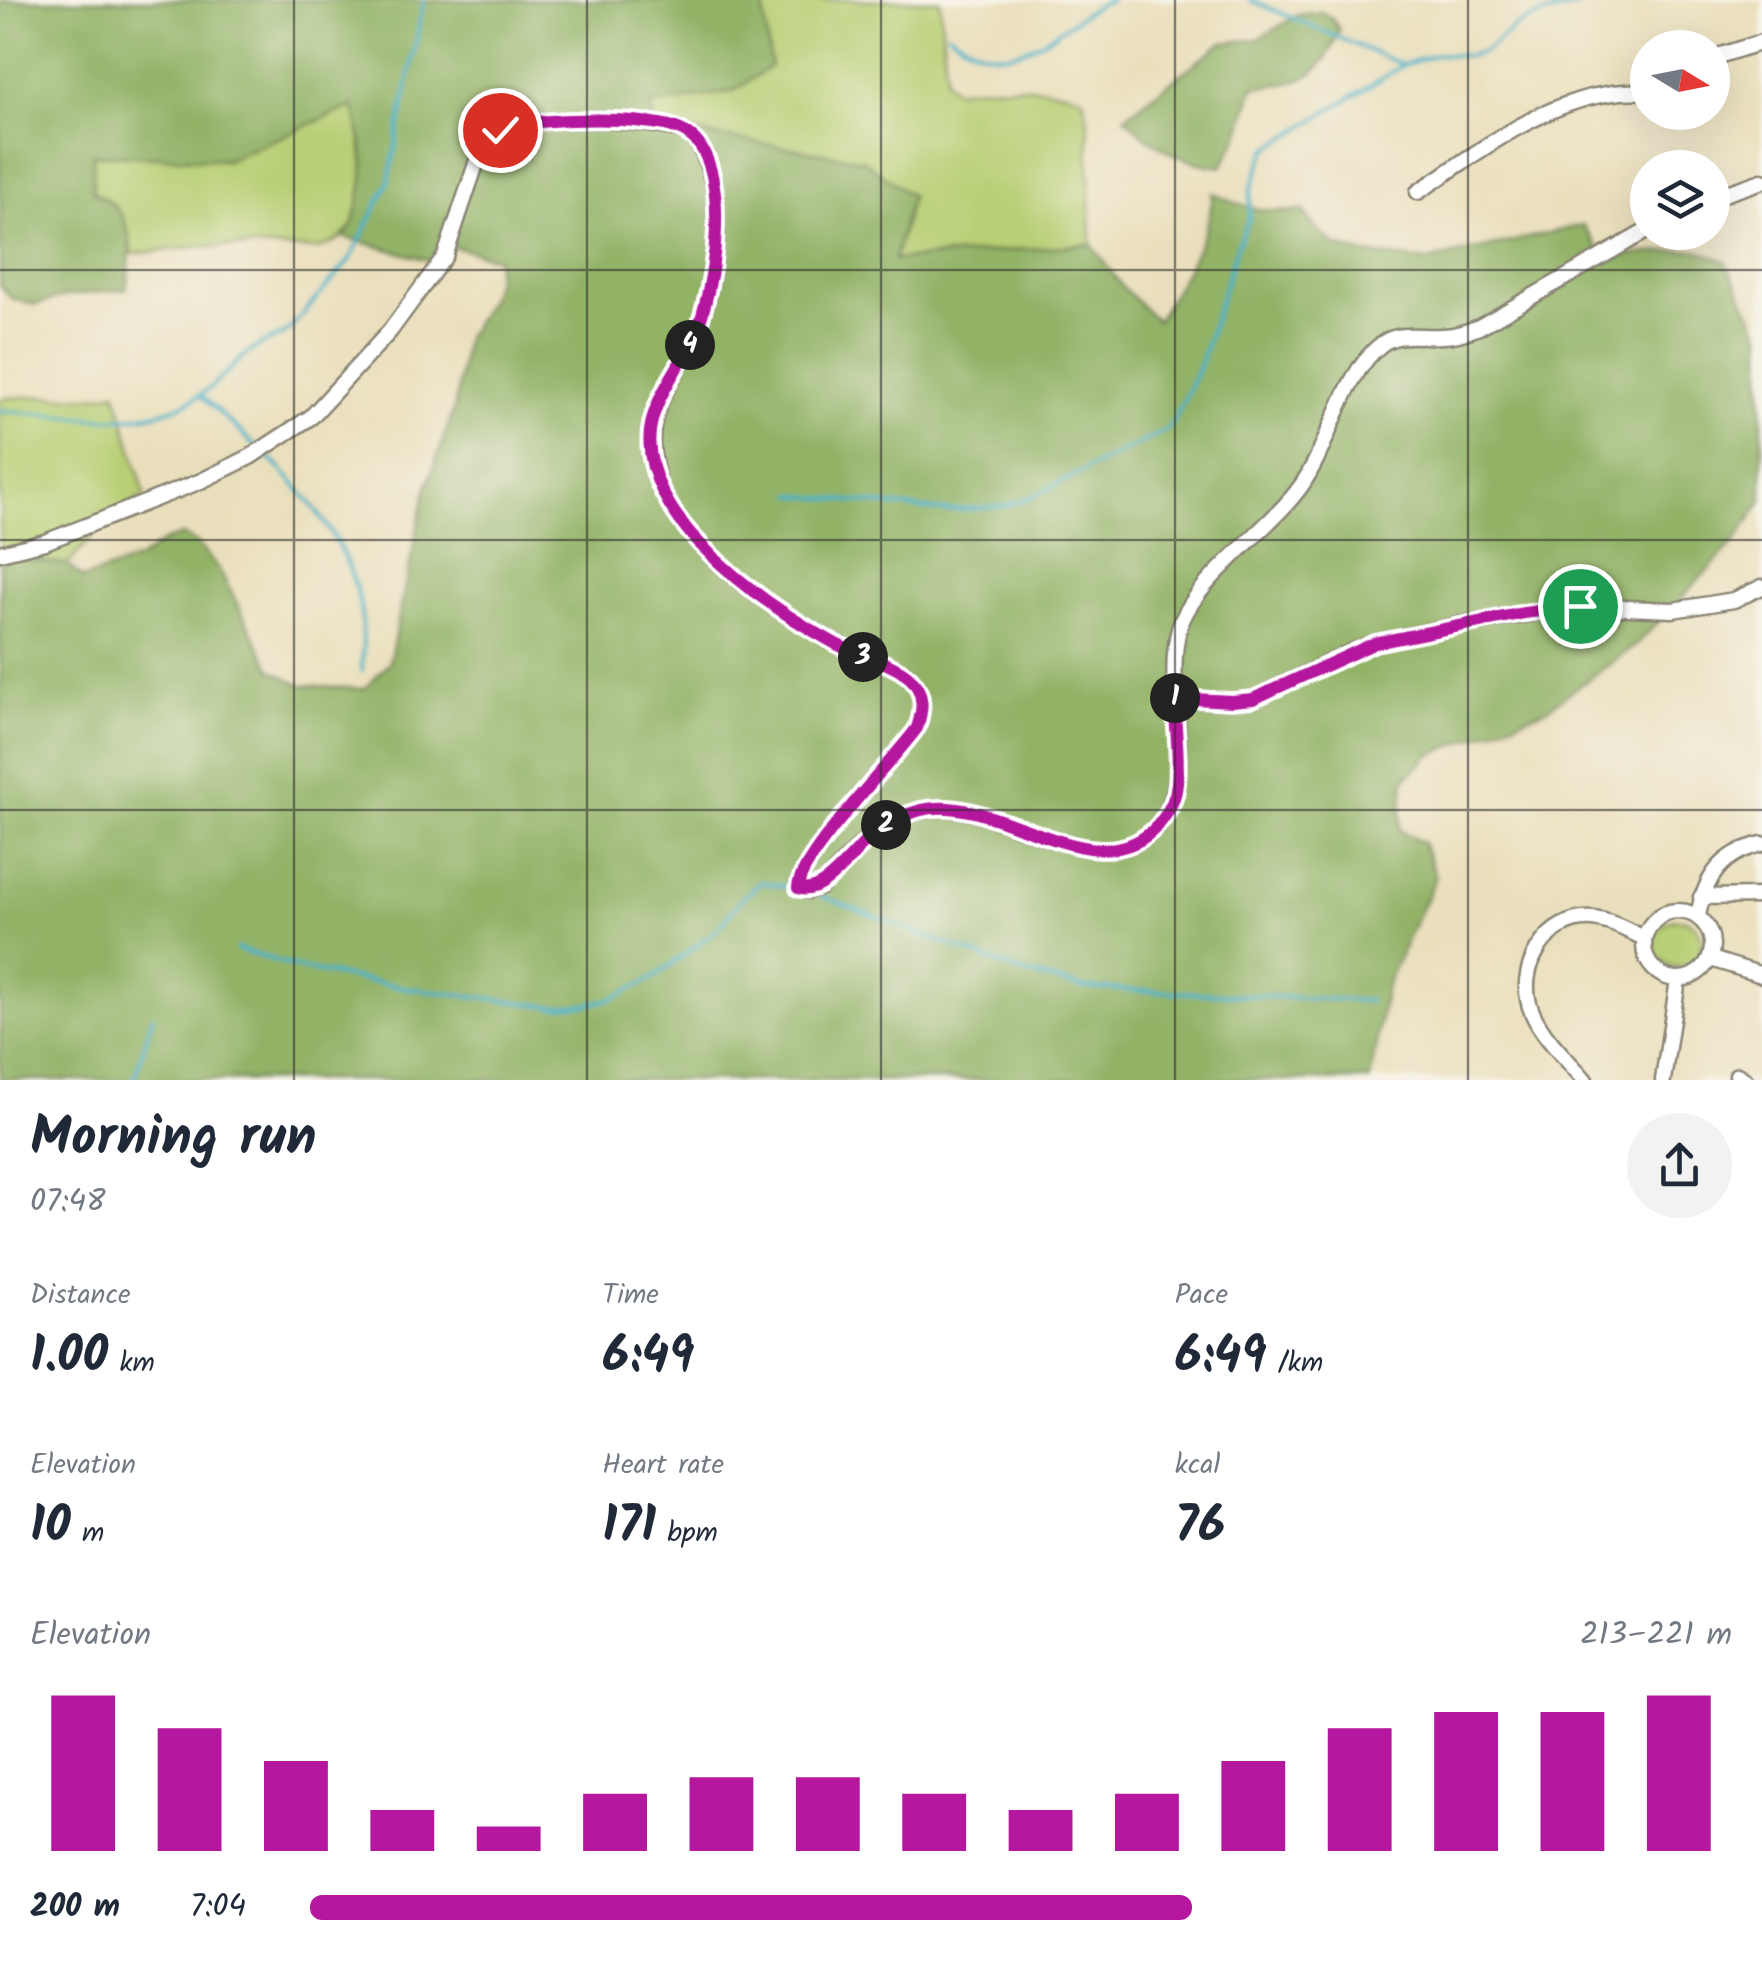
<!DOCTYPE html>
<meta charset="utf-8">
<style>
body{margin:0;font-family:Kalam,sans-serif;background:#f2f2f3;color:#1f2937;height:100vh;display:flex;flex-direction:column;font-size:38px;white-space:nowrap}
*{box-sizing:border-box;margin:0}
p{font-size:32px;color:#747a83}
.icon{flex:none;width:55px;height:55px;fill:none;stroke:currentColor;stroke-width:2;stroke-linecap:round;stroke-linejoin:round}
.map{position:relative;height:1080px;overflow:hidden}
.drawer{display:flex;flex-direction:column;background:#fff;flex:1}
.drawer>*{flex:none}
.needle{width:65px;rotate:100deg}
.buttons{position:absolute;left:1630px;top:30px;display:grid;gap:20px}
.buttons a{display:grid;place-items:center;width:100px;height:100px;border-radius:50%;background:#fff;box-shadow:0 10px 40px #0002;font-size:50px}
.pin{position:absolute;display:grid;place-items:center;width:85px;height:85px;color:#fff;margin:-42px;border:5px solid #fff;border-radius:50%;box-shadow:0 2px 10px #0007}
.km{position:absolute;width:50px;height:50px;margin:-25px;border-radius:50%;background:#222;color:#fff;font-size:28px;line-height:50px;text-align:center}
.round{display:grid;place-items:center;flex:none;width:105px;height:105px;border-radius:52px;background:#f2f2f3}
.head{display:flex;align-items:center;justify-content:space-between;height:170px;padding:0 30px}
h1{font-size:55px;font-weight:700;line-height:75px}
.figures{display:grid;grid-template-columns:repeat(3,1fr);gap:15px;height:170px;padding:10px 30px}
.figures div{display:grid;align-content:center}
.figures b{font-size:50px;font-weight:700}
.figures small{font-size:28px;font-weight:400}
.figures p{font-size:28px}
.chart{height:280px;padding:20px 30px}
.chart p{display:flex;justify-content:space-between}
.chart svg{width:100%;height:180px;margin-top:10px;stroke:#b5179e;stroke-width:6}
ul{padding:0 30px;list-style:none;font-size:32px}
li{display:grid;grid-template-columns:160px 120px 1fr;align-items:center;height:75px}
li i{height:25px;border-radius:12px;background:#b5179e}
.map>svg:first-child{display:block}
.green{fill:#b8cf74;stroke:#727d50;stroke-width:2.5}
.forest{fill:#92b266;stroke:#5e6e48;stroke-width:2.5}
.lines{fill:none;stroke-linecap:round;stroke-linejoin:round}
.stream{stroke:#48b1c6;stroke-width:4}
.minor-casing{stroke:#8a8574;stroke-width:19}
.minor{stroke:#fff;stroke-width:14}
.route-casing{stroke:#fff;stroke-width:20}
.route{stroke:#b5179e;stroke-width:12}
.grid{fill:none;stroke:#2b2b2b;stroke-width:2.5;stroke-opacity:0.55}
</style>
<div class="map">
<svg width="1762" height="1080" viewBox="0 0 1762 1080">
<rect width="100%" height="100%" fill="#f7f3e8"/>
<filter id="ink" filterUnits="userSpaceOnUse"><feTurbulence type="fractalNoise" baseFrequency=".01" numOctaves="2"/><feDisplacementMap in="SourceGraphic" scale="20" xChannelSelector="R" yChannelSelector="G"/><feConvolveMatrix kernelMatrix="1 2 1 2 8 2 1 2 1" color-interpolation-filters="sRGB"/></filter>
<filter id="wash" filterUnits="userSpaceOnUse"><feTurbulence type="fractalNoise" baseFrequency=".0048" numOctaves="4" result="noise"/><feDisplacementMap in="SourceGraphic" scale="40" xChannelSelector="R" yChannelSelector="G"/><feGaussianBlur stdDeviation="2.25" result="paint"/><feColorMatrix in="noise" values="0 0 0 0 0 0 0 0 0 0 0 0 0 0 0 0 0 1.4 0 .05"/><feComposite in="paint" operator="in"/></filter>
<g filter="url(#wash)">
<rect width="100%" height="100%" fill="#eadfbc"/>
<g class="green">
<path d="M762,0H940L946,81L955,90C989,84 1052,84 1083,98L1088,120L1091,244L894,260L906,218L783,148L655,126L650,106L734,91L765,14Z"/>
<path d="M354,105C364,154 381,233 317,249L203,246L132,254C128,226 120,203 93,192V154L226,160Z"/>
<path d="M116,392L145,495L106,519L68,565L0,556V399C39,392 77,402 116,392Z"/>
<circle cx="1678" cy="943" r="24"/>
</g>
<g class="forest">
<path d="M0,0H762L771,66L734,91L650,106L655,126L863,160L911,196L894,260L1091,244L1123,288L1157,321C1179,281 1210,239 1213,193C1240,207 1274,215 1303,210L1315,228L1336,246L1365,254L1428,261L1583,225L1607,261L1626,255L1684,250H1697L1725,261L1762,335V501L1735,542L1635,646L1545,710L1431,754L1404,780L1399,830L1423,843L1436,877L1386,985L1370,1080H0V556L68,565L83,579L139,559L166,540L182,535L197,543L220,571L272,670L301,685L364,689L389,663L425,493L455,406L465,339L489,300L496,279L497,258L446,245L435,262L343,237C352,230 353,221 357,209C368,171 364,144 353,106L226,160L93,154V192C136,210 133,250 126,289L66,296L35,305L11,298L0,285Z"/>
<path d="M1322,12L1332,18L1339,30C1320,80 1306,82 1254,87L1239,135L1222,167C1182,163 1152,146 1125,117L1222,43L1258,39L1298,15Z"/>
</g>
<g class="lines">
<g class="stream">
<path d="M1250,0L1403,65"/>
<path d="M948,33C1002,71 1027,53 1076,19C1088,11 1097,4 1111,0"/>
<path d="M200,395L256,446"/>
<path d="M0,411C66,413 143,435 203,393C221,380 236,361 255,348C266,340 278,339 289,330L350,260L389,181L424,0"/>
<path d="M263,452C305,491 347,542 359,601C364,624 363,648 362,671"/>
<path d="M793,495L943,511L1005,506L1031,497L1165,431L1174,421L1199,367L1237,246L1249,219L1251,189L1266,150L1403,65L1438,54L1468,56L1485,51L1516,26L1542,15L1578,6L1588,0"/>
<path d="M816,894L1021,972L1085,988L1370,1001"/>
<path d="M237,949L303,969L408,988L556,1007L585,1005L614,998L655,977L718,929L742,898L761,882L792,888"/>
<path d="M134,1080L153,1016"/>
</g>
</g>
</g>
<g filter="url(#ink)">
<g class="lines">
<defs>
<g id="minor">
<path d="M1712,58L1762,42"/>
<path d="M1418,192C1485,148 1562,85 1648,92"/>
<path d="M1712,198L1762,181"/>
<path d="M0,553L45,542L201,481L250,457L311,417L390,331L445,256L478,158C484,147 489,135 501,129C530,116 660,117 688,134C700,141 706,159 710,172C724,214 713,296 695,336C674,381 644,409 654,462C657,479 663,496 673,511C713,569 781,615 843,647C864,658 894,662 911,679C925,694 923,710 917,728C894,760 798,858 798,887L808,891L820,887C845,864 866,831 899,818C912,812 928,808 943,808C1003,809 1101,881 1152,832C1202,784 1162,692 1179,629C1193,580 1270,530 1301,486C1330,445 1343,372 1383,343C1400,331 1424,338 1442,336C1455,336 1467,332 1479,327L1648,230"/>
<path d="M1174,699L1232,701L1253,699L1351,652L1375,643L1458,625L1581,606L1673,610L1734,600L1762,587"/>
<path d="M1701,897L1762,896"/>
<circle cx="1678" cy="945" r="34"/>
<path d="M1698,916C1705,877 1722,853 1762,844"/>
<path d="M1711,959L1762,975"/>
<path d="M1737,1075L1745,1080"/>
<path d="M1585,1080C1567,1059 1543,1038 1532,1012C1514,971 1546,915 1593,919C1612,921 1628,931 1644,938"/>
<path d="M1663,1080L1678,980"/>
</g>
</defs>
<use href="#minor" class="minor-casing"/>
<use href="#minor" class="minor"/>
</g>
</g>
<g class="lines" filter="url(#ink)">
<defs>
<path id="route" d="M500,130C530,118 610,118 643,122C659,123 681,127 693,138C732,173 714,292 695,335C681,366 654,397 650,431C645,474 673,516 701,545C739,584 788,618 836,644C859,656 892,661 911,679C925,694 923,710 917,728C894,760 799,857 798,888C824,899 858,844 879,829C892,820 906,814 921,810C997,791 1098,895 1159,824C1169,812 1176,798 1177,783C1180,755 1175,726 1174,698L1232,701L1253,699L1375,643L1524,613L1580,606"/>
</defs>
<use href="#route" class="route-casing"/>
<use href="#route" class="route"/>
</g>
<path class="grid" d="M294,0V1080M587,0V1080M881,0V1080M1175,0V1080M1468,0V1080M0,270H1762M0,540H1762M0,810H1762"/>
</svg>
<div class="buttons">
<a><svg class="needle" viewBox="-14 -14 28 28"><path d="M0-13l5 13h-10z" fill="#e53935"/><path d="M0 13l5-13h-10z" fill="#747a83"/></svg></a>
<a><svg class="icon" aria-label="layers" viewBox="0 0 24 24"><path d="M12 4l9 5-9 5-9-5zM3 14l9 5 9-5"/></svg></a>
</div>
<div class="pin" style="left:1580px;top:606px;background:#1e9e55"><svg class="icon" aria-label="arrive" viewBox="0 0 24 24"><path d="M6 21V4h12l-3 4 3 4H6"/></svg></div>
<div class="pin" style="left:500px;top:130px;background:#d93025"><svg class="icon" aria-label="check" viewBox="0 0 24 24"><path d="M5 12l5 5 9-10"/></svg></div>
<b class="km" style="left:1175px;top:698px">1</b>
<b class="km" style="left:886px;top:825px">2</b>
<b class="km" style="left:863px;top:657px">3</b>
<b class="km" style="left:690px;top:345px">4</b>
</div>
<section class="drawer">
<div class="head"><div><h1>Morning run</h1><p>07:48</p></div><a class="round"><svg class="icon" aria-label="share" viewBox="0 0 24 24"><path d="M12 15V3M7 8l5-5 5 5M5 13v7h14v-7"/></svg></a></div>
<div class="figures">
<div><p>Distance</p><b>1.00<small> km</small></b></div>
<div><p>Time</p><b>6:49</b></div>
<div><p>Pace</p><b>6:49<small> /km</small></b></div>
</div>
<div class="figures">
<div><p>Elevation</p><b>10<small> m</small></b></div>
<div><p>Heart rate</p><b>171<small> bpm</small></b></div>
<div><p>kcal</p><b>76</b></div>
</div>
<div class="chart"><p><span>Elevation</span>213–221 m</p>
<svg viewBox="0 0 160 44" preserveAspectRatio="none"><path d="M5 44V6M15 44V14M25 44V22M35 44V34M45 44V38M55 44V30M65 44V26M75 44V26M85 44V30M95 44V34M105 44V30M115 44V22M125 44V14M135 44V10M145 44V10M155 44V6"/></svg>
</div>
<ul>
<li><b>200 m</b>7:04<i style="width:62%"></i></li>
</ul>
</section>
